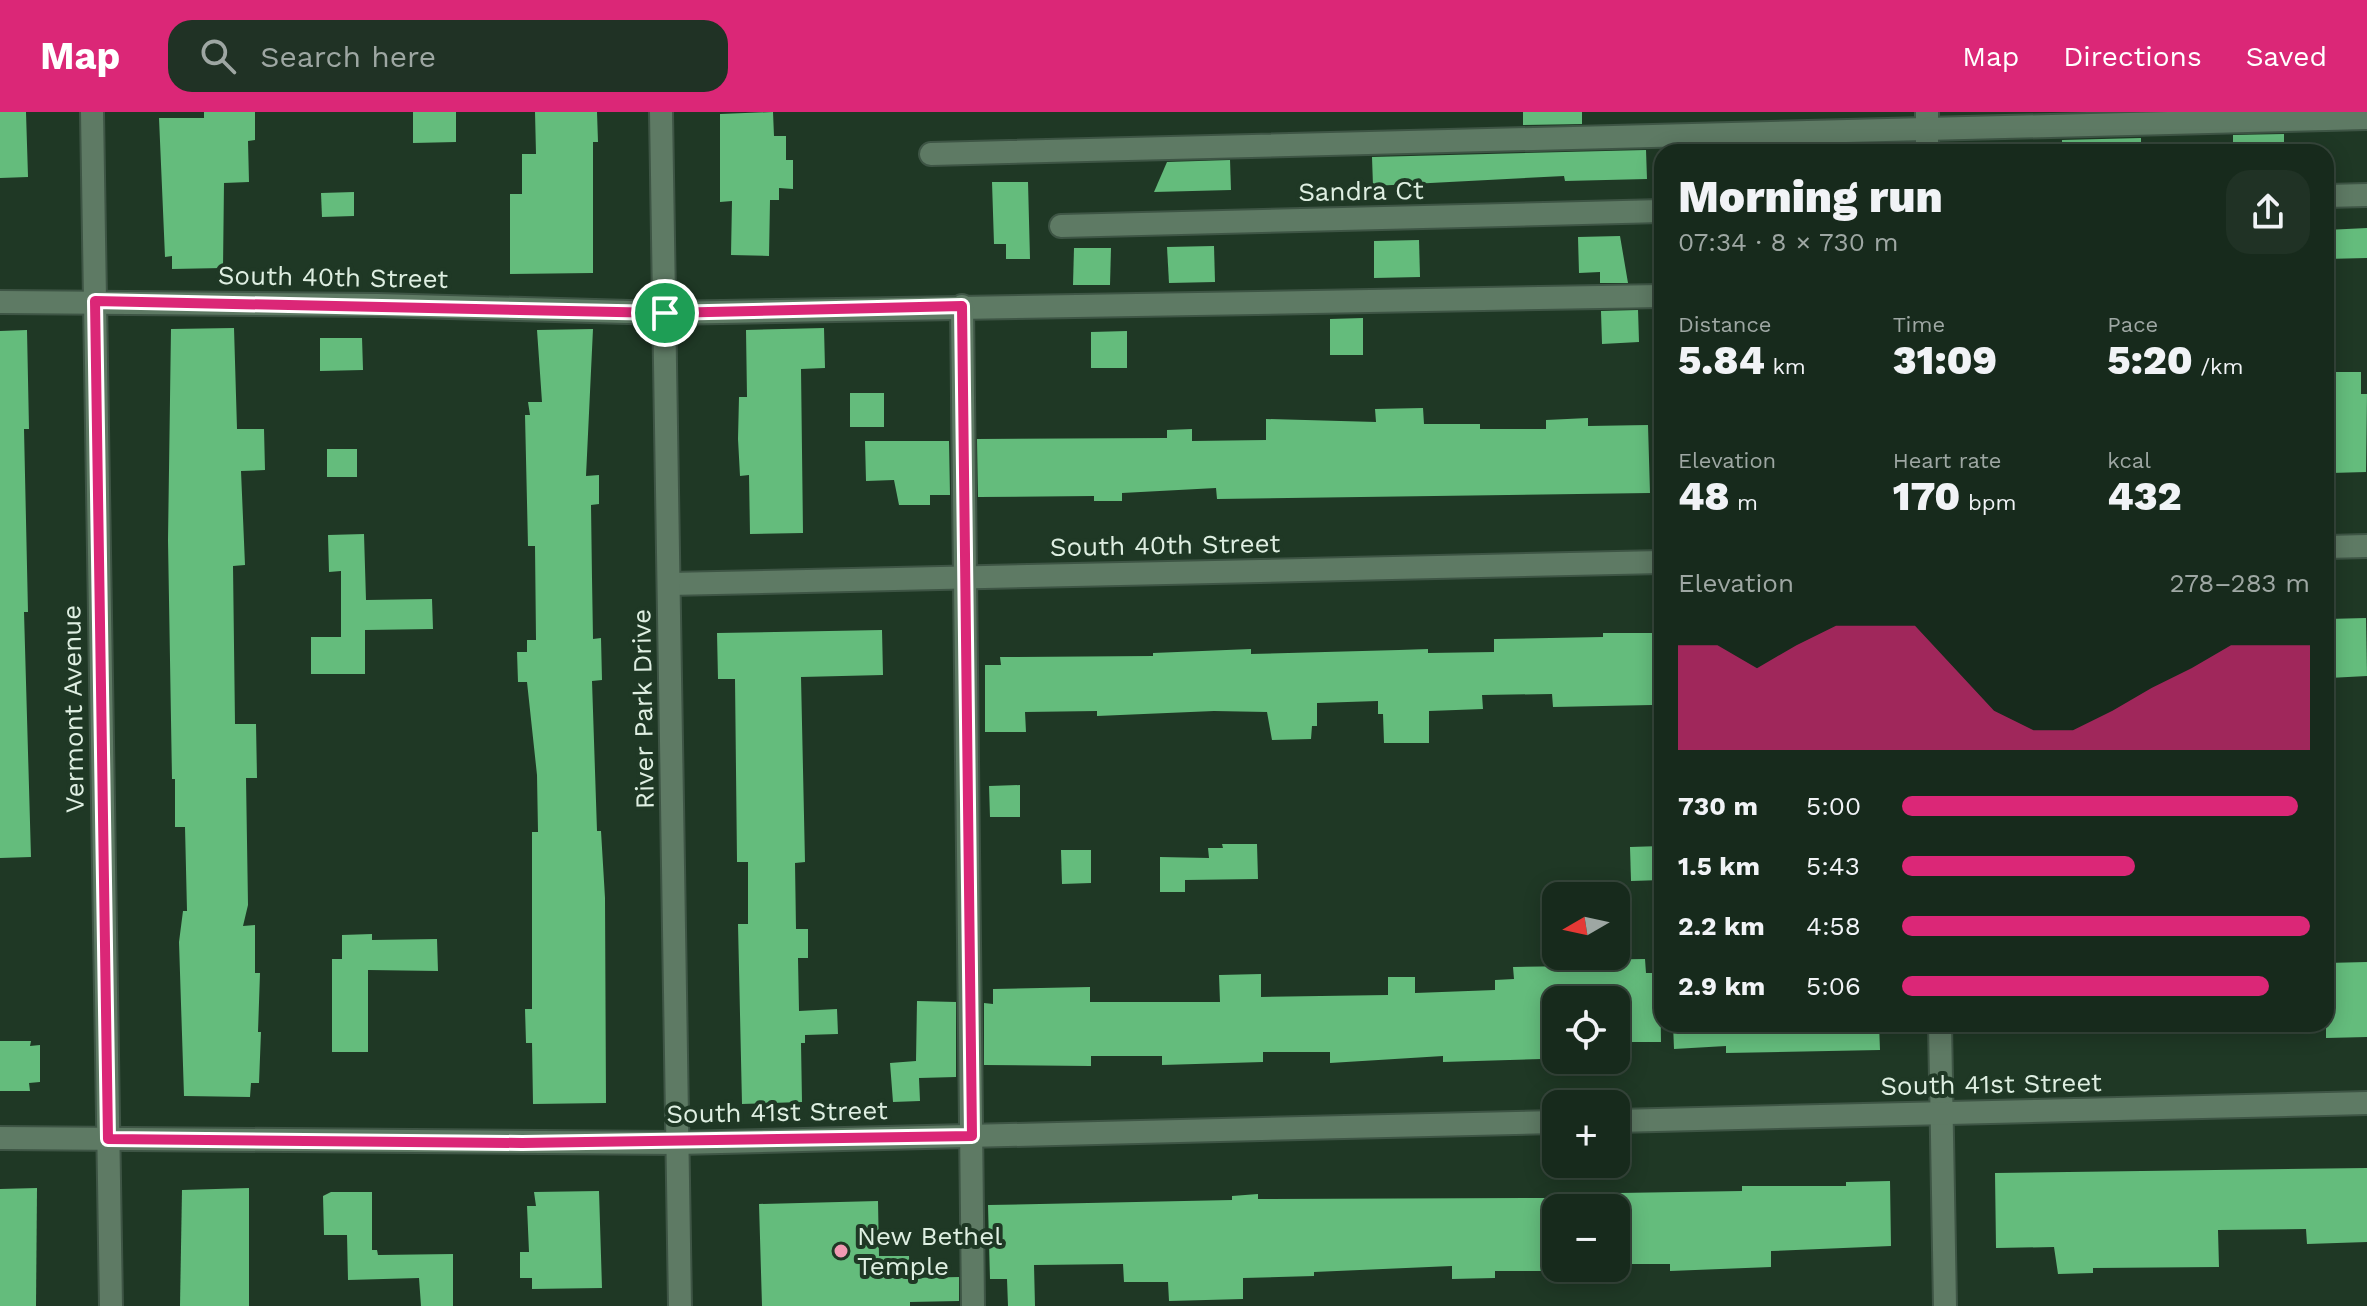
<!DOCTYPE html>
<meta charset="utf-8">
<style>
body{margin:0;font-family:"Work Sans",sans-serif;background:#203225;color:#f1f3f6;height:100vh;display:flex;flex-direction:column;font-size:30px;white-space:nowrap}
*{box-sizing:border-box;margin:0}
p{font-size:26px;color:#9ea7a3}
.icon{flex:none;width:44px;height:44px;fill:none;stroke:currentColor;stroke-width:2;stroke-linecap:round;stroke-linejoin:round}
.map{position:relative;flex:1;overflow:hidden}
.side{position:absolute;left:1654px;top:32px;width:680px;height:888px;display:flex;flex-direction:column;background:#172a1c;border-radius:24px;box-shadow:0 4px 20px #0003,0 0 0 2px #36463b}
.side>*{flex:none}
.needle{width:52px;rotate:261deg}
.fabs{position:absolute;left:1542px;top:770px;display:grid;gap:16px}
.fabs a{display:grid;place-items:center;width:88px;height:88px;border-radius:16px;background:#172a1c;box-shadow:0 4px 20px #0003,0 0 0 2px #36463b;font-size:40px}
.pin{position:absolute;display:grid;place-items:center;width:68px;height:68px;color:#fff;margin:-34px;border:4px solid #fff;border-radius:50%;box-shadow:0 2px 8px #0007}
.round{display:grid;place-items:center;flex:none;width:84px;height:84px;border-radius:24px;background:#203225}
.head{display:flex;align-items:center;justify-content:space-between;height:136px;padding:0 24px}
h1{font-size:44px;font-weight:800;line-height:60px}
.figures{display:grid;grid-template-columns:repeat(3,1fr);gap:12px;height:136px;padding:8px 24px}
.figures div{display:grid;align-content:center}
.figures b{font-size:40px;font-weight:800}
.figures small{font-size:22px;font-weight:400}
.figures p{font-size:22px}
.chart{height:224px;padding:16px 24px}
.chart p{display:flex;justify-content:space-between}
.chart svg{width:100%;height:144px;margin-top:8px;fill:#db2777;opacity:.7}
ul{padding:0 24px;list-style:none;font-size:26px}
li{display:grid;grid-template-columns:128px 96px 1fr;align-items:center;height:60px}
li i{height:20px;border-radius:10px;background:#db2777}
header{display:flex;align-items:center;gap:48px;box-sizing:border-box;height:112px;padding:0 40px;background:#db2777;color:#fff}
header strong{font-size:38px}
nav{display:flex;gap:44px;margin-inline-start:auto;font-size:28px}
.search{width:560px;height:72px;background:#203225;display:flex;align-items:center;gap:20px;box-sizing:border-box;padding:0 28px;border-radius:24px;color:#9ea7a3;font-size:30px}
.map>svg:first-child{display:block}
.building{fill:#64bc7c}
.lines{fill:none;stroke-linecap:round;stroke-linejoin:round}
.minor-casing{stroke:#3e5545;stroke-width:26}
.tertiary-casing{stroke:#3e5545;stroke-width:26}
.minor{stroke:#5e7a64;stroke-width:22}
.tertiary{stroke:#5e7a64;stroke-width:22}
.route-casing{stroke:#fff;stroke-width:16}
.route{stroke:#db2777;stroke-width:10}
.poi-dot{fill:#f19ab3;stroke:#1f3825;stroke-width:3}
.labels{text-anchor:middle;stroke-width:8;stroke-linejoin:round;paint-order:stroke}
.street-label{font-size:26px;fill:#dfefe2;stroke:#1f3825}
.poi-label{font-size:26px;fill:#dfefe2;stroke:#1f3825;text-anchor:start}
</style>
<header>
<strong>Map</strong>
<div class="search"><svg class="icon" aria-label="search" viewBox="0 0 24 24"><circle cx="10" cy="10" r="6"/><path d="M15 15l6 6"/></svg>Search here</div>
<nav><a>Map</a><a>Directions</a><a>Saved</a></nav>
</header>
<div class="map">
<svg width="2367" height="1194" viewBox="0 0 2367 1194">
<rect width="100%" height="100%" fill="#1f3825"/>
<g class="building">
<path d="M0,0H26L28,65L0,66Z"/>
<path d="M204,0H255V28L248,29L249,70L224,71L223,156L172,157V144L165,145L159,6H204Z"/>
<path d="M413,0H456V30L413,31Z"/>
<path d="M535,0H597L598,30H593V161L510,162V82H522V42H536Z"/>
<path d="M773,0L774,24H786V48H793V77L779,76V88H770L769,144L731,143L732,89L720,90V2Z"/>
<path d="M1523,0H1582V12L1523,13Z"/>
<path d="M2284,22V40H2233V23Z"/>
<path d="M2141,26V40H2062V28Z"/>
<path d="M1646,38L1647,67L1565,69L1564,64L1373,74L1372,45Z"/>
<path d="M1230,48L1231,78L1154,80L1167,50Z"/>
<path d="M992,70H1028L1030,147H1006V132H994Z"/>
<path d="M354,80V104L322,105L321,81Z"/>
<path d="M2367,116V146L2326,147V118Z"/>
<path d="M1620,124L1628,171H1600V160L1579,161L1578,125Z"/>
<path d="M1419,128L1420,165L1374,166V129Z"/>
<path d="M1214,134L1215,170L1169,171L1167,135Z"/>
<path d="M1074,136H1111L1110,173H1073Z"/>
<path d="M1638,198L1639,230L1602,232L1601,199Z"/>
<path d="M1363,206V243H1330V207Z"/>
<path d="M234,216L237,317H264L265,358L241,359L245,453L233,454L235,612H256L257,666H246L248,793L243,814L255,813V861H260L258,920H261L259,971H251L250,985L184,984L179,830L183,799H187L185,715H175V667H172L168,428L171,217Z"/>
<path d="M824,216L825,256L801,257L803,421L750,422L749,363L740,364L738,327L739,285H747L746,218Z"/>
<path d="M593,217L586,364L599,363V392L591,393L592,466L593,527L601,526L602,568L592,569L597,719H601L605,786L606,991L533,992L532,931H526L525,897H532V720H538L537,663L527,570H518L517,540H527V528H536L535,434H528L525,303H530L528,290H542L537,218Z"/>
<path d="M27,218L29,317H24L28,500H24L31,745L0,746V219Z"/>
<path d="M1127,219V256H1091V220Z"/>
<path d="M320,226H362L363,258L320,259Z"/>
<path d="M2330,260H2361V282H2367L2366,360L2331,361Z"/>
<rect x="850" y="281" width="34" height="34"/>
<path d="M1423,296L1424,312H1480V317H1546V308L1588,306V314L1648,313L1650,381L1217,387L1216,376L1122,381V389H1094V384L978,385L977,327L1167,326V318L1192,317V329L1266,328V307L1376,310L1375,297Z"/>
<path d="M865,329H949L950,383H930V393H899L894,368L866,369Z"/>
<rect x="327" y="337" width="30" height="28"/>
<path d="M364,422L366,488L432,487L433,517L365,518V562H311V525H341V459L329,460L328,423Z"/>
<path d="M2366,506L2367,564L2329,566L2327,507Z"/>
<path d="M882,518L883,563L801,565L805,750L795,751L796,817H808V846H798L799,899L837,897L838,922L805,923V931H801L802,990L742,992L738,812H748V750H737L735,567H718L717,521Z"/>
<path d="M1603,521H1662V578H1652V593L1553,595L1552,582L1482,583L1483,597L1429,599V631H1384L1383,602H1378V589L1317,591V614H1312L1311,627L1272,628L1267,600L1214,599L1097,604V599L1025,600L1026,620H985V553H1001L1000,545L1153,544V541L1251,537V542L1399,538L1428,537V541L1494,540V527L1603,525Z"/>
<path d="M1020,673V705H990L989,674Z"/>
<path d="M1222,732H1257L1258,767L1185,768V780H1160V745L1209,746L1208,736H1223Z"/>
<path d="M1661,734L1662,768L1631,769L1630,735Z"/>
<path d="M1061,738H1091V771L1062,772Z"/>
<path d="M372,822V828L437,827L438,859L368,858V940H332V847H342V823Z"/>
<path d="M1645,847L1646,861H1660L1661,930H1628V903H1616V888H1556V919L1541,918L1542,947L1443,950V944L1330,951V940H1263V950L1162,953V944H1091V954L984,953V891L993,892V877L1090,875V890H1220L1219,863L1261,862V885L1388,883V865H1415V881L1495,878V868L1514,867L1513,855L1577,854V848Z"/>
<path d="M2367,850V925L2326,926V851Z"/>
<path d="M917,889L956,890V965L919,966L920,989L893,990L890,951L916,949Z"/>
<path d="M1673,912H1879L1880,938L1726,941V934L1674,937Z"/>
<path d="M0,929H31L30,934L40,933V970L29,971L30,979H0Z"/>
<path d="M2367,1056V1130L2307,1132L2306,1117L2218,1118L2219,1155L2093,1156V1161L2058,1162L2054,1135L1996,1136L1995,1061Z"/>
<path d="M1890,1069L1891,1134L1771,1139V1155L1670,1159V1152H1618V1081L1742,1079V1074H1846V1070Z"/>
<path d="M37,1076L36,1194H0V1077Z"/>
<path d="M249,1076V1194H180L182,1078Z"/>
<path d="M599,1079L602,1176L532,1177V1166H520V1140H529L527,1094H536L534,1080Z"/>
<path d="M331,1080H372V1138H377L378,1143L453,1142V1194H421L419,1166L348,1168L347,1123H324L323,1084Z"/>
<path d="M1258,1082V1087L1556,1086V1159H1495V1166L1452,1167V1154L1314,1160V1164L1243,1166V1187L1169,1189L1168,1170H1124L1123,1152L1034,1153L1035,1194H1008L1007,1167H990L988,1093L1232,1088V1084Z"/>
<path d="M878,1089L879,1144H909L910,1166L959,1165V1189L910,1190V1194H762L759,1092Z"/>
</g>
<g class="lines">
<defs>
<g id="minor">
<path d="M92,0L111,1194"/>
<path d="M1927,0V40"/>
<path d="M931,42L2367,6"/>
<path d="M2326,84L2367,83"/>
<path d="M1061,114L1662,99"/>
<path d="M0,190L378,193L665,201L1662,184"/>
<path d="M962,194L973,1194"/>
<path d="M2326,435L2367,434"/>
<path d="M669,472L1662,450"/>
<path d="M1940,912L1945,1194"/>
<path d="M1616,1009L2367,991"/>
<path d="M0,1026L678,1031L1556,1010"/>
</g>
<path id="tertiary" d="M661,0L680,1194"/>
</defs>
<use href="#minor" class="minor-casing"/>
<use href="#tertiary" class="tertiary-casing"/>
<use href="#minor" class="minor"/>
<use href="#tertiary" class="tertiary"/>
</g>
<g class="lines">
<defs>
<path id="route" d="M95,189L665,201L962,194L972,1024L522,1031L108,1027Z"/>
</defs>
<use href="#route" class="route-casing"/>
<use href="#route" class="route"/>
</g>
<circle class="poi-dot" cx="841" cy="1139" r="8"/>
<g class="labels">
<g class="street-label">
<text transform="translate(1361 79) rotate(-1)" y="9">Sandra Ct</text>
<text transform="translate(333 165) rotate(1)" y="9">South 40th Street</text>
<text transform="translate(1165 433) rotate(-1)" y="9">South 40th Street</text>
<text transform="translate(73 597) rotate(-91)" y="9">Vermont Avenue</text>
<text transform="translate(643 597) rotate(-91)" y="9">River Park Drive</text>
<text transform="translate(1991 972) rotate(-1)" y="9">South 41st Street</text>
<text transform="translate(777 1000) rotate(-1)" y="9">South 41st Street</text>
</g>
<g class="poi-label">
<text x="857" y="1133">New Bethel<tspan x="857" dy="30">Temple</tspan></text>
</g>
</g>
</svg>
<div class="fabs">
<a><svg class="needle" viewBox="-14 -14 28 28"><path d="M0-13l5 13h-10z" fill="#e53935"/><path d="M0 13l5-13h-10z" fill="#9ea7a3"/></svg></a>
<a><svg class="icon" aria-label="locate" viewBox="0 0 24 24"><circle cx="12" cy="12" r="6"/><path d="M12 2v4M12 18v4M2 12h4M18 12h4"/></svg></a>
<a>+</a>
<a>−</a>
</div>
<div class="pin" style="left:665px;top:201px;background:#1e9e55"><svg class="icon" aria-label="arrive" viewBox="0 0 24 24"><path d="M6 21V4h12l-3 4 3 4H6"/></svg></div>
<section class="side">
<div class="head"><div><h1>Morning run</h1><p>07:34 · 8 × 730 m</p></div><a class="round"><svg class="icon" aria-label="share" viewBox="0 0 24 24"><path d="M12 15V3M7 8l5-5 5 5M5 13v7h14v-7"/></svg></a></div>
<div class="figures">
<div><p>Distance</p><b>5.84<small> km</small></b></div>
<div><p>Time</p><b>31:09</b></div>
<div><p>Pace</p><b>5:20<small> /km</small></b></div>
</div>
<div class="figures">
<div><p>Elevation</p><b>48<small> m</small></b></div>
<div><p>Heart rate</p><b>170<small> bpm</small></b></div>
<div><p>kcal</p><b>432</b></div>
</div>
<div class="chart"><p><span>Elevation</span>278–283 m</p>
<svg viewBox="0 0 160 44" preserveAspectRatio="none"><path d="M0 44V12L10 12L20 19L30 12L40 6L50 6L60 6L70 19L80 32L90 38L100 38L110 32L120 25L130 19L140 12L150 12L160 12V44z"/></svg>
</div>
<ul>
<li><b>730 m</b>5:00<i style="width:97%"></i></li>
<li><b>1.5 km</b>5:43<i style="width:57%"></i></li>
<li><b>2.2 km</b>4:58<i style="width:100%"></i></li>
<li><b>2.9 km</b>5:06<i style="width:90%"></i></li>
</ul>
</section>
</div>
